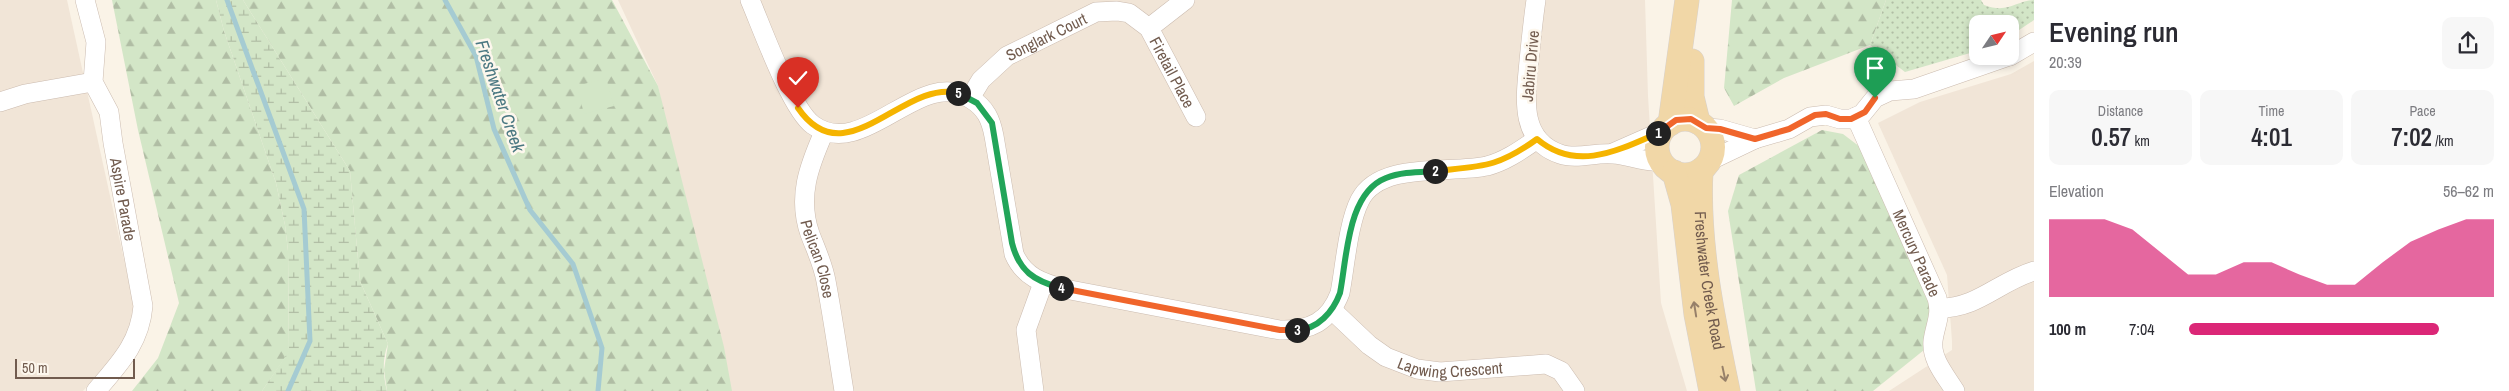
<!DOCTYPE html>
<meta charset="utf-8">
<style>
body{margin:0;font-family:"Archivo Narrow",sans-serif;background:#f7f7f7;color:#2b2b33;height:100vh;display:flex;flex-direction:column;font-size:19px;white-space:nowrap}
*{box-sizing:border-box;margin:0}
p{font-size:16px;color:#7c7c81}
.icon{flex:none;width:28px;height:28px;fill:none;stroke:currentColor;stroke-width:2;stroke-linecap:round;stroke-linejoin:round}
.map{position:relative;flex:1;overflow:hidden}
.drawer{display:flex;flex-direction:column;background:#fff;width:475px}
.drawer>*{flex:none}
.needle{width:32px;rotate:55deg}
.controls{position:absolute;left:1969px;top:15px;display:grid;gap:10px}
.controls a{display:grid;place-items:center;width:50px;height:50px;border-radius:10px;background:#fff;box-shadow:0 2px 8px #0003;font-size:25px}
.scale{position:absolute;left:15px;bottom:12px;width:120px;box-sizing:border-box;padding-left:5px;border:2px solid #715b4e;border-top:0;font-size:14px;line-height:18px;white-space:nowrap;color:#715b4e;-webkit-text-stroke:4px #fdf7ed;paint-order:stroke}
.pin{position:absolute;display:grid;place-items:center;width:42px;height:42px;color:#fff;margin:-51px -21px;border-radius:50% 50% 50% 0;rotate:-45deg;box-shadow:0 0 5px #0007}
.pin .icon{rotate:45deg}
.km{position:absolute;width:25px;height:25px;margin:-12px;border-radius:50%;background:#222;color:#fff;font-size:14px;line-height:25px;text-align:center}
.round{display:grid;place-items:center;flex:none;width:52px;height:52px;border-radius:10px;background:#f7f7f7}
.overview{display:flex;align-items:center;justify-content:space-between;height:85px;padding:0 15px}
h1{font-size:28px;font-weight:600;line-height:38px}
.stats{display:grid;grid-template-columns:repeat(3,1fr);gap:8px;height:85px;padding:5px 15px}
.stats div{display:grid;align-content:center;border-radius:10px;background:#f7f7f7;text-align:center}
.stats b{font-size:25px;font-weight:600}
.stats small{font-size:14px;font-weight:400}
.stats p{font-size:14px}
.chart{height:140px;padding:10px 15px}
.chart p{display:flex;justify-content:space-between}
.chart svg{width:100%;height:90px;margin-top:5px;fill:#db2777;opacity:.7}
ul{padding:0 15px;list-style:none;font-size:16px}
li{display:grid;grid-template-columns:80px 60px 1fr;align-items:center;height:38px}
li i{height:12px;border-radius:6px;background:#db2777}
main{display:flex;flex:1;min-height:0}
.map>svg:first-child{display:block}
.residential{fill:#f1e5d7}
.green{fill:url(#green-dots)}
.forest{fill:url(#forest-firs)}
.wetland{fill:url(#wetland-marsh)}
.pitch{fill:#d3e6c7}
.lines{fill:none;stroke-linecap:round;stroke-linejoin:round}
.stream{stroke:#a5cbd2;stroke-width:5}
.minor-casing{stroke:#cbbbaf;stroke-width:20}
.major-casing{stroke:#d7d1cd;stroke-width:25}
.minor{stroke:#fff;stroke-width:19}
.major{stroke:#f1d7a7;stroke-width:24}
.oneway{stroke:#978069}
.split-1-casing{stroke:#fff;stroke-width:10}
.split-2-casing{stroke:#fff;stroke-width:10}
.split-3-casing{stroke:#fff;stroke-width:10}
.split-4-casing{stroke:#fff;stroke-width:10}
.split-5-casing{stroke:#fff;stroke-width:10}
.split-6-casing{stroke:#fff;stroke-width:10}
.split-1{stroke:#f0652b;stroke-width:6}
.split-2{stroke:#f5b400;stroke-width:6}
.split-3{stroke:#22a559;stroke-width:6}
.split-4{stroke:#f0652b;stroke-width:6}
.split-5{stroke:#22a559;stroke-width:6}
.split-6{stroke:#f5b400;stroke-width:6}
.labels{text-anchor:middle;stroke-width:5;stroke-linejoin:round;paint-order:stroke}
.street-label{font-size:16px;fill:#715b4e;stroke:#fdf7ed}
.water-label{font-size:18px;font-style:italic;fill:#4b7882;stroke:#fdf7ed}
</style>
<main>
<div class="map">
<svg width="2034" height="391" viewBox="0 0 2034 391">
<defs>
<pattern id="green-dots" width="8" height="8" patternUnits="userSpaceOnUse" patternTransform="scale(1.25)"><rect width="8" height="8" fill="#d3e6c7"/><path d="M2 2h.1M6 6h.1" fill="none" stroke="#b0bda4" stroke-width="1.8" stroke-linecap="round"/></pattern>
<pattern id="forest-firs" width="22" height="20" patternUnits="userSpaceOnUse" patternTransform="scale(1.25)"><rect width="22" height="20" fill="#d3e6c7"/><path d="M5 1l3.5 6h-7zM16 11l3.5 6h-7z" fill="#b0bda4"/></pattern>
<pattern id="wetland-marsh" width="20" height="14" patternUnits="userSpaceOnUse" patternTransform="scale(1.25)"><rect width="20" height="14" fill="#d3e6c7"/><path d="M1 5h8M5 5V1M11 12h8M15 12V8" fill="none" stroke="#b0bda4"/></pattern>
</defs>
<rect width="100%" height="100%" fill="#faf3e7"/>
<g class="residential">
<path d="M0,0H67L134,305L128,339L83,391H0Z"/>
<path d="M618,0H1645L1648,96L1661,303L1687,391H725L658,86Z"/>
<path d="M2034,61V391H1889L1952,350V341L1947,275L1878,123L1920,102L2011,74Z"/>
</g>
<path class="green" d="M1886,0H1981L1984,5C2008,14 2015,1 2034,0V20L2010,36V24H1978L1977,51L1905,72L1870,45Z"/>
<g class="forest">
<path d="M112,0H216L224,31L276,183L285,225L288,251L289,352L262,391H132L158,358L179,303L138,130Z"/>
<path d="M243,0H612L658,86L724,347L732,391H387L384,370L388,344L360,281L350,171Z"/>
<path d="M1732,0H1886L1870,45L1784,78L1734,106L1724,88Z"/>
<path d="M1822,130L1843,134L1864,150L1930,306L1924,350L1873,391H1756L1728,211L1739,175Z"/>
</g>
<path class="wetland" d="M216,0H243L350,171L360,281L388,344C382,359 383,375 387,391H262L289,351L288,251L285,225L276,183L224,31Z"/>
<path class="pitch" d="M606,78L614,106L584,114L577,86Z"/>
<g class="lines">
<g class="stream">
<path d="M227,0L304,209L310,341L288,391"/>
<path d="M445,0L476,56L494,129L530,210L573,264L602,348L598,391"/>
</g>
<defs>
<g id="minor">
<path id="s1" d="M85,0L96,42L93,82L109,112L113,143L143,306C140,343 119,364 96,391"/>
<path d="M750,0C762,28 791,109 813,125C864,162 920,65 971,99C986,108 991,120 994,136L1014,254C1024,277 1042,283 1065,289L1280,330C1310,331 1329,322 1340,293C1345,267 1348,223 1360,200C1380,161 1450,174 1487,166C1506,161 1521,150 1537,139"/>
<path d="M1536,0C1533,20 1531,41 1529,61C1526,95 1518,140 1560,154C1577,160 1595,152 1613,154C1630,155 1644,163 1662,161"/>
<path d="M1149,28L1185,0"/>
<path d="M2010,56L2034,42"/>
<path id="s2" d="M970,98L981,80L1007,56L1096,12L1117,11L1129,13L1149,28L1196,117"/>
<path d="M0,102L25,94L93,82"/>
<path id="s3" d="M1856,117L1937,298C1942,315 1935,325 1933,341C1931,360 1946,376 1955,391"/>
<path d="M1706,128L1720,129L1755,139"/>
<path id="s4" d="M824,132C809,166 797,197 810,234C816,250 823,264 826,281C833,318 838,354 844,391"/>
<path d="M1613,153L1663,131"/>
<path d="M1709,161L1755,139L1789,129L1810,117L1826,115L1840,119H1851L1862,114L1875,98L1890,91L1914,89L2009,56"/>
<path d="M1940,308C1978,308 1998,282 2034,271"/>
<path id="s5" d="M1332,310L1369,345L1386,357L1417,369L1440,372L1546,364L1561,371L1575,391"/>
<path d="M1034,391L1026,330L1043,283"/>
</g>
<g id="major">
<path d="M1692,61V97L1698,122"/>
<circle cx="1685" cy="147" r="28"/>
<path d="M1670,124L1687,0"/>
<path id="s6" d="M1701,170C1697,243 1713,319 1728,391"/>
<path d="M1674,172L1683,204L1696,314L1711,391"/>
</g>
</defs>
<use href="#minor" class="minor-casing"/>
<use href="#major" class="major-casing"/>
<use href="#minor" class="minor"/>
<use href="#major" class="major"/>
</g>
<defs><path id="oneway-shaft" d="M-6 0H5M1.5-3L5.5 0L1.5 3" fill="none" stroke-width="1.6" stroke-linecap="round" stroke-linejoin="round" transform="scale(1.25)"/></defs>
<g class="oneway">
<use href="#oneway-shaft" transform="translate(1695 309) rotate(-99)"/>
<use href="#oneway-shaft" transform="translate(1724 374) rotate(78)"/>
</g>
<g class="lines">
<defs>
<path id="split-1" d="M1658,133L1676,120L1691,119L1706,128L1720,129L1755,139L1789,129L1815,115L1826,114L1840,119H1851L1865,112L1875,98"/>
<path id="split-2" d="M1435,171C1482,166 1497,168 1537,139C1576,172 1617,151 1658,133"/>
<path id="split-3" d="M1297,330C1318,329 1333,312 1340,293C1347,258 1347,193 1386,178C1401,172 1419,172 1435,171"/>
<path id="split-4" d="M1061,288L1280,330H1297"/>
<path id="split-5" d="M958,93L977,103L992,123L1012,243C1019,271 1034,281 1061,288"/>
<path id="split-6" d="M798,108C846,178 903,79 958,93"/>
</defs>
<use href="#split-1" class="split-1-casing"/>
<use href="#split-2" class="split-2-casing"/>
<use href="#split-3" class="split-3-casing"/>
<use href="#split-4" class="split-4-casing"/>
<use href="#split-5" class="split-5-casing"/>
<use href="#split-6" class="split-6-casing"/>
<use href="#split-1" class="split-1"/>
<use href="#split-2" class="split-2"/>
<use href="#split-3" class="split-3"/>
<use href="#split-4" class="split-4"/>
<use href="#split-5" class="split-5"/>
<use href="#split-6" class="split-6"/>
</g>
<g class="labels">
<g class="street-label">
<text dy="6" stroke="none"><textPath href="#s2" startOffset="100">Songlark Court</textPath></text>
<text transform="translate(1530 66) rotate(-85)" y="6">Jabiru Drive</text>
<text dy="6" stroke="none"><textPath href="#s2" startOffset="264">Firetail Place</textPath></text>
<text dy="6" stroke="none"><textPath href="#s1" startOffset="206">Aspire Parade</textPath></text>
<text dy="6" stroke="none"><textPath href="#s3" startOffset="149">Mercury Parade</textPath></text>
<text dy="6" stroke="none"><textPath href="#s4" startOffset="132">Pelican Close</textPath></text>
<text dy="6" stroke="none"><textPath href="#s6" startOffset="111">Freshwater Creek Road</textPath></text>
<text dy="6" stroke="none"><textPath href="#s5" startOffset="138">Lapwing Crescent</textPath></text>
</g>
<g class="water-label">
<text transform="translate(500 96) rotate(71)" y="6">Freshwater Creek</text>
</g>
</g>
</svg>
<div class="controls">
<a><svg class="needle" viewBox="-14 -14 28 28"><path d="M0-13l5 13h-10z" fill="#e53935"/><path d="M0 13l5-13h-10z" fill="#7c7c81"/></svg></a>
</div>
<div class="scale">50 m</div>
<div class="pin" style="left:1875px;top:98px;background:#1e9e55"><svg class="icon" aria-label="arrive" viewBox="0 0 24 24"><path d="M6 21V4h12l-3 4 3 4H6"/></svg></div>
<div class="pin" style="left:798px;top:108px;background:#d93025"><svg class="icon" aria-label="check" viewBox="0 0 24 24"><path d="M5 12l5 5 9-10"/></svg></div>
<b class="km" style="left:1658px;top:133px">1</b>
<b class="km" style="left:1435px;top:171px">2</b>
<b class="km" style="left:1297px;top:330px">3</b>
<b class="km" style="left:1061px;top:288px">4</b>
<b class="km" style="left:958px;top:93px">5</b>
</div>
<section class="drawer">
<div class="overview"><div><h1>Evening run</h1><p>20:39</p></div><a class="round"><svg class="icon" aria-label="share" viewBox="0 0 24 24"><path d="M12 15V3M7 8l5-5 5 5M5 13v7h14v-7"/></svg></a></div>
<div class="stats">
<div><p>Distance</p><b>0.57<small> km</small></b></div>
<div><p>Time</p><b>4:01</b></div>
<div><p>Pace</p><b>7:02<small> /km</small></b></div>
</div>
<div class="chart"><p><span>Elevation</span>56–62 m</p>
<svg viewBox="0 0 160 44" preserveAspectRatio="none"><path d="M0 44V6L10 6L20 6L30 11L40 22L50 33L60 33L70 27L80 27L90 33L100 38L110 38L120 27L130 17L140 11L150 6L160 6V44z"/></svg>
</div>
<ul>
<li><b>100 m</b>7:04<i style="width:82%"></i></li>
</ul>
</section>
</main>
